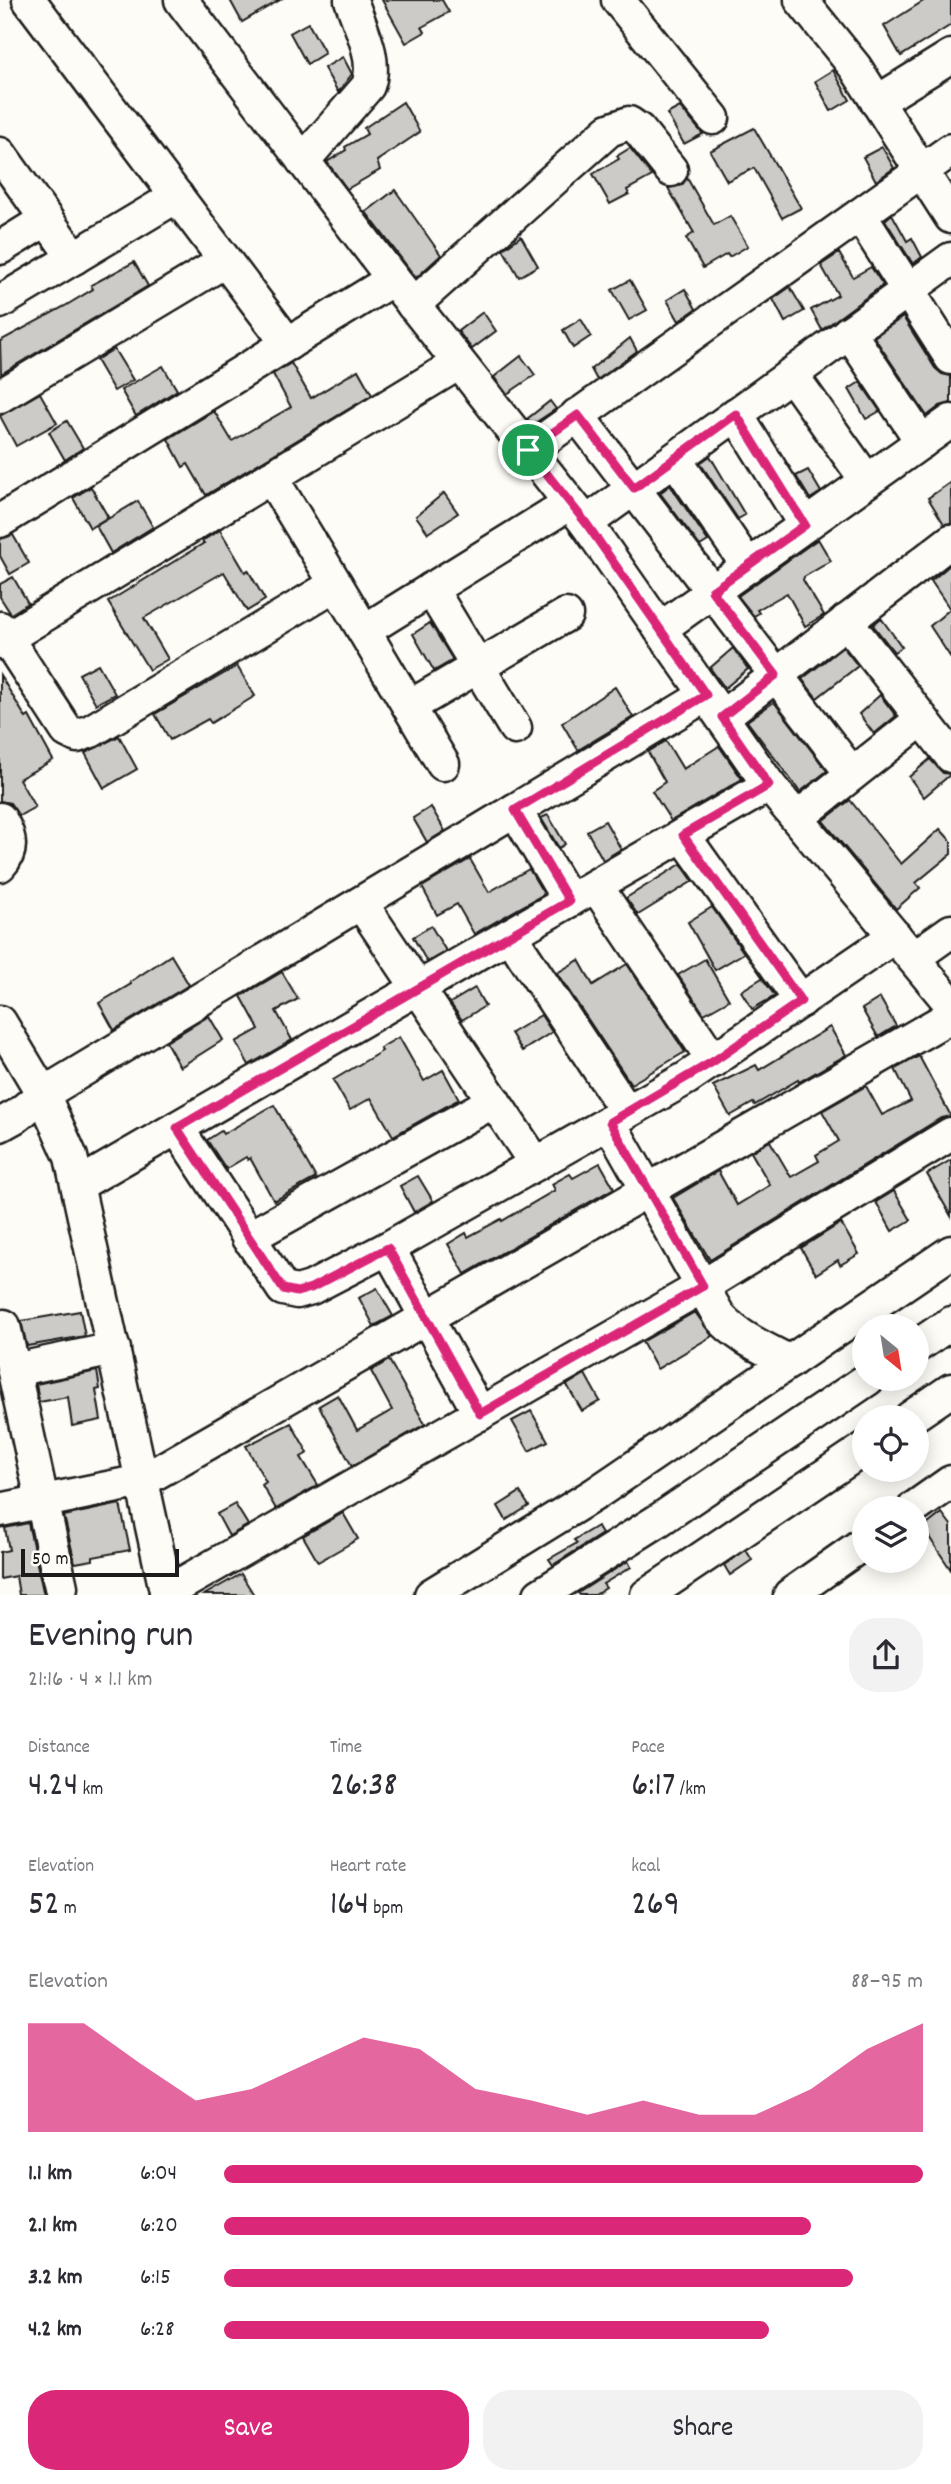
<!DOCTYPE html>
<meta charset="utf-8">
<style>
body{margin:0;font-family:Dekko,sans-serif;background:#f2f2f3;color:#2b2b33;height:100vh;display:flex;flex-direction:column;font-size:26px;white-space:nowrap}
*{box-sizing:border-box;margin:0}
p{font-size:23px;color:#7c7c81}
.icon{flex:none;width:38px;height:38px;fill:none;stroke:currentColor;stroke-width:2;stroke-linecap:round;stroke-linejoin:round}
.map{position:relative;height:1595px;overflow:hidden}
.panel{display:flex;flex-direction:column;background:#fff;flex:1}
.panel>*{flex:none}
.needle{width:46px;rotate:150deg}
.controls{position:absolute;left:852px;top:1314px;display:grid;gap:14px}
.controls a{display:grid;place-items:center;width:77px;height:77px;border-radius:50%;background:#fff;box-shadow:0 4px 18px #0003;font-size:35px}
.scale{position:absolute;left:21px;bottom:18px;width:158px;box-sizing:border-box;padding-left:7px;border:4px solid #1c1c1c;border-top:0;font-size:19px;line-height:24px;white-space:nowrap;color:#1c1c1c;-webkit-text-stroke:5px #fdfcf7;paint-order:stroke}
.pin{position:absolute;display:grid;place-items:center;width:60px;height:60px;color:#fff;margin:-30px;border:4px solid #fff;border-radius:50%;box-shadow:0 2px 7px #0007}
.round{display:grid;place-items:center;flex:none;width:74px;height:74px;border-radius:28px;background:#f2f2f3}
.head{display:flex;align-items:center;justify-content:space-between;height:119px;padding:0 28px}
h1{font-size:38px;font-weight:600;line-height:52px}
.metrics{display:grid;grid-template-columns:repeat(3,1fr);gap:10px;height:119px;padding:7px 28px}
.metrics div{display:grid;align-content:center}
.metrics b{font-size:35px;font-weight:600}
.metrics small{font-size:19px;font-weight:400}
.metrics p{font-size:19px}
.chart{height:196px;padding:14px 28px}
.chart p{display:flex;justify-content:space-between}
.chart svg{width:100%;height:126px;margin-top:7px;fill:#db2777;opacity:.7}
.cta{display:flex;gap:14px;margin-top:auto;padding:14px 28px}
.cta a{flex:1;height:80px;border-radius:28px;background:#db2777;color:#fff;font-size:28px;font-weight:600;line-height:80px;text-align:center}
.cta a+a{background:#f2f2f3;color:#2b2b33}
ul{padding:0 28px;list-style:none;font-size:23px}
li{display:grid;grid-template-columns:112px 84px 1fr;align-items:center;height:52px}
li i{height:18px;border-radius:9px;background:#db2777}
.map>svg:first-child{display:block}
.building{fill:#cccbc8;stroke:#1c1c1c;stroke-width:2}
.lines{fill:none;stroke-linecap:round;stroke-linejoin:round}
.minor-casing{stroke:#1c1c1c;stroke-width:37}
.minor{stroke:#fdfcf7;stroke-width:32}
.route-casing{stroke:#fff;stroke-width:14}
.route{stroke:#db2777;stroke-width:9}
</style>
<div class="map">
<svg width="951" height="1595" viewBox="0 0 951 1595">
<rect width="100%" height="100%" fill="#fdfcf7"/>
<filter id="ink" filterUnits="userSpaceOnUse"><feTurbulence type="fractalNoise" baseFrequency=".0143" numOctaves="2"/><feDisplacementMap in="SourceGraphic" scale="14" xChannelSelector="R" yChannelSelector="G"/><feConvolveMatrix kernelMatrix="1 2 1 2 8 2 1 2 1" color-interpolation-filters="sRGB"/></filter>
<g filter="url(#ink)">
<g class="building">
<path d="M230,0H280L242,22Z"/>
<path d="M382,0H442L449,12L422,27L425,32L406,43Z"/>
<path d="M925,0H951V25L901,56L884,26Z"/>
<path d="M308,23L325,53L307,64L290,33Z"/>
<path d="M343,57L352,74L338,92L324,68Z"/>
<path d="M833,70L850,100L831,111L815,81Z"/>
<path d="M403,102L420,132L377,161L380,170L347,189L327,162L346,150L345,147L367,134L364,128Z"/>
<path d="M680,107L703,134L684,144L667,114Z"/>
<path d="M754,128L801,208L782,218L754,168L727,181L710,151Z"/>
<path d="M882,147L894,168L876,181L863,157Z"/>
<path d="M630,148L652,176L627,190L629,194L610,204L593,174L619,159L617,156Z"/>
<path d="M687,178L714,225L730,216L748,246L729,257L727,254L703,268L686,238L694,233L668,188L682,185Z"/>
<path d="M395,190L441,255L416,278L366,212Z"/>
<path d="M892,214L907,241L912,238L922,257L913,264L885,220Z"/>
<path d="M521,236L538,266L519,277L503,249Z"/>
<path d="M839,253L853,277L871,267L883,285L822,330L811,310L838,295L821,265Z"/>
<path d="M134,262L148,286L1,374L0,341L65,306L93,289L91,285Z"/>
<path d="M630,280L647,310L629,320L612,290Z"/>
<path d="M790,287L804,311L785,322L773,299Z"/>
<path d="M685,289L696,309L679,321L667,300Z"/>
<path d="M483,312L496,331L472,349L458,331Z"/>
<path d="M903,317L935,368L942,374L951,376V403L940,406L927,416L874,337Z"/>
<path d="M581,319L591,336L573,348L563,330Z"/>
<path d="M630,338L637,351L597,380L591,369Z"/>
<path d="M114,349L133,380L114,391L96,360Z"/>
<path d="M521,356L535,375L507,394L494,377Z"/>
<path d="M291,363L311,398L358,370L372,395L206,495L188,464L183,467L168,439L214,411L232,441L291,407L273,374Z"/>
<path d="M163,366L177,390L136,416L121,390Z"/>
<path d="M860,382L880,411L866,419L849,389Z"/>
<path d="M40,393L57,423L16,446L0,416Z"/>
<path d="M550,401L556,409L532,425L527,419Z"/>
<path d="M67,421L83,448L65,460L49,432Z"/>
<path d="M710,456L745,515L738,519L700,463Z"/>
<path d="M808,470L821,492L810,499L796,476Z"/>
<path d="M951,482V523L944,524L928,498Z"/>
<path d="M670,485L708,541L700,546L660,493Z"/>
<path d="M91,487L108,517L90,528L73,498Z"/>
<path d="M444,493L458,513L428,533L416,516Z"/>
<path d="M138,501L153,527L111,553L96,526Z"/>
<path d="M220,530L245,572L248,570L265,600L247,611L224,572L144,618L168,659L149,670L108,602L204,543L202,541Z"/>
<path d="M13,535L29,563L10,574L0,556V539Z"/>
<path d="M818,539L831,561L804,577L803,580L824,615L805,626L787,593L757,610L759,613L754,616L738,596Z"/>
<path d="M951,564V658L930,626L950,609L931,581Z"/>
<path d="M13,577L28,603L11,614L0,597V584Z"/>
<path d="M881,618L902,647L894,652L873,625Z"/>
<path d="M430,623L453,660L434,671L413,634Z"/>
<path d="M843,647L858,666L817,698L802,679Z"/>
<path d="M733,648L748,669L725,688L710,668Z"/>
<path d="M98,664L115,694L96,704L79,674Z"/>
<path d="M237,666L255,696L211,723L208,719L170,740L155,714Z"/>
<path d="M0,675L26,718L29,716L53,760L19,779L35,807L19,816L10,803L0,801Z"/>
<path d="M615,687L633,717L578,750L562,723Z"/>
<path d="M880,695L896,716L874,734L859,714Z"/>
<path d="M774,702L827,771L800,792L747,721Z"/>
<path d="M119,736L137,769L104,788L85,753Z"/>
<path d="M666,741L683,769L719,746L742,779L671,821L652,791L665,782L648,752Z"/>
<path d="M930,759L943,773L951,774L924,797L909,777Z"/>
<path d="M850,800L901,864L940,829L951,841V854L916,883L920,888L896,909L823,821Z"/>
<path d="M431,807L445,831L427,842L413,818Z"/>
<path d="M548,815L565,844L559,848L541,818Z"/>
<path d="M605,821L621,849L603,860L587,831Z"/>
<path d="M470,859L489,892L529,869L544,894L474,934L457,904L437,915L422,887Z"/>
<path d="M681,864L693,881L638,915L626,898Z"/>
<path d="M712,907L744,953L715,970L688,922Z"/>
<path d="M431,926L446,951L427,962L413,937Z"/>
<path d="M171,955L189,985L114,1030L99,1003L131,984L130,982Z"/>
<path d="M705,959L729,1000L704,1014L678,975Z"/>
<path d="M579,960L593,985L627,964L685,1052L631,1084L557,973Z"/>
<path d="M282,972L298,999L276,1011L292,1040L249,1065L236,1042L259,1029L241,996Z"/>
<path d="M762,978L775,996L752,1009L741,991Z"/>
<path d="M475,988L485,1006L462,1020L450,1003Z"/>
<path d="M880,998L896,1026L878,1037L862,1009Z"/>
<path d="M541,1015L552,1032L522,1051L511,1033Z"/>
<path d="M209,1016L223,1040L180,1067L166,1042Z"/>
<path d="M830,1027L846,1055L799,1082L798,1080L755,1105L753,1103L730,1116L713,1086L756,1065L759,1070Z"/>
<path d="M399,1037L424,1081L443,1070L459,1099L393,1136L371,1098L350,1110L333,1080L382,1051L380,1048Z"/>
<path d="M919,1056L951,1116L941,1118L710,1260L673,1198L718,1171L737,1205L770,1185L751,1152L770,1141L791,1177L819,1161L816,1155L839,1141L822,1111L866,1086L882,1115L911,1101L895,1069Z"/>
<path d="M274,1105L316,1178L274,1201L250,1158L248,1160L246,1157L226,1169L207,1140L221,1131L223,1134Z"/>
<path d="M951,1160V1216L927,1174Z"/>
<path d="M600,1163L614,1188L465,1274L448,1244L466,1233L468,1237L501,1219L502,1221L555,1190L552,1184L570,1174L573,1178Z"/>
<path d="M418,1176L433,1201L414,1212L400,1186Z"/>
<path d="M894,1191L911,1220L892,1231L876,1202Z"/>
<path d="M841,1223L859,1254L840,1265L838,1260L816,1274L801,1248Z"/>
<path d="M377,1288L393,1316L374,1326L359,1298Z"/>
<path d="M80,1311L85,1336L27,1346L21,1321Z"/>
<path d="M695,1312L712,1336L657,1369L642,1342Z"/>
<path d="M389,1360L425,1424L352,1466L319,1406L338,1395L357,1430L392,1410L371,1371Z"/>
<path d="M97,1371L100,1389L96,1390L101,1420L72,1426L68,1397L39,1402L36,1384Z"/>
<path d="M585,1374L600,1401L582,1411L567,1385Z"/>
<path d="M531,1411L548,1441L529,1451L512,1421Z"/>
<path d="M291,1423L308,1453L301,1457L318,1485L276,1509L262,1485L266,1482L246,1446Z"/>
<path d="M520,1492L529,1506L506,1520L498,1506Z"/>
<path d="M120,1504L130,1550L93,1557V1560L75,1563L64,1516Z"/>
<path d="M235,1504L248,1525L229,1536L217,1514Z"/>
<path d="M343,1513L358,1539L318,1562L303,1536Z"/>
<path d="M942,1513L951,1525V1570L923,1528Z"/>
<path d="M28,1523L43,1591L45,1595H19L16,1576L0,1579V1552L9,1550L5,1528Z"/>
<path d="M597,1526L602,1534L553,1565L549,1559L577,1543L574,1540Z"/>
<path d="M746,1550L752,1560L730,1575L724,1565Z"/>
<path d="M628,1561L631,1567L603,1584L606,1588L595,1595H580L578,1593Z"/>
<path d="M241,1574L254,1595H204Z"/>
</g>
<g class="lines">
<defs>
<g id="minor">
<path d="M29,0L288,344"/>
<path d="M181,0L393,279L586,523L769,785L951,1004"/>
<path d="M618,0L713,118"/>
<path d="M801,0L855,67L951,217"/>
<path d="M877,102L951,56"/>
<path d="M0,154L74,258"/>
<path d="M303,161L368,86C378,59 360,27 351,0"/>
<path d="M860,215L951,358"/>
<path d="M0,248L45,220"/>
<path d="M0,302L177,196"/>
<path d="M413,305L609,130L629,123L639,130L671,170"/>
<path d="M849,332L922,442"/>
<path d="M791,374L867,481"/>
<path d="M0,396L225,261"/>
<path d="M736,414L805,525"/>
<path d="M577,415L852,774"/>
<path d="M528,451L951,150"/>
<path d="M675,459L748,566"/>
<path d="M0,521L393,279"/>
<path d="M586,523L951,259"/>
<path d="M336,584L443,764"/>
<path d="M431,589L515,728"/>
<path d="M846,621L951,756"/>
<path d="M0,628L67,731L77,736L91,731L336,584L271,477"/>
<path d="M660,629L951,421"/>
<path d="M364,631L570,503"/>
<path d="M0,642L459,363"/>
<path d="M409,707L566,615"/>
<path d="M722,717L951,541"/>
<path d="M515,810L569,901"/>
<path d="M797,818L922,719"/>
<path d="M0,819C10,835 14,850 0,865"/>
<path d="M683,835L801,1001"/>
<path d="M596,886L714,1061"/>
<path d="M361,903L536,1164"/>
<path d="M510,935L627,1112"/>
<path d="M913,958L951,931"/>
<path d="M0,1022L43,1094L71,1157L167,1595"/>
<path d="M609,1122L719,1316C738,1338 764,1348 790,1362"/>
<path d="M0,1125L18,1115L43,1094L706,695"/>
<path d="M177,1128L283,1289L297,1292L311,1288L388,1248L687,1078L895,936"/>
<path d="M78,1185L769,785"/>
<path d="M248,1238L494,1101"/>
<path d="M388,1248L480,1414"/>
<path d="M4,1326L61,1587"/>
<path d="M917,1346L951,1323"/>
<path d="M14,1370L114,1349"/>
<path d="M910,1418L951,1390"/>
<path d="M914,1508L951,1482"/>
<path d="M0,1510L142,1481L951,1016"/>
<path d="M166,1593L703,1286L951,1134"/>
<path d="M431,1595L595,1494L951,1252"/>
<path d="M540,1595L659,1520L868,1379"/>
<path d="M647,1595L864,1449"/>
<path d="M790,1595L864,1543"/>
</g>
</defs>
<use href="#minor" class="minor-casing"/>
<use href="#minor" class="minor"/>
</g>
</g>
<g class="lines" filter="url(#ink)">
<defs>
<path id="route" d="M736,414L805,525L712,591L776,675L722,717L769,785L683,835L801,1001L714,1061L610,1122L703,1286L480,1414L388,1248L311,1288L297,1292L283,1289L177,1128L569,901L515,810L706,695L586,523L528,450L578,415L634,488Z"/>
</defs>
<use href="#route" class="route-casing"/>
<use href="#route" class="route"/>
</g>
</svg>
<div class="controls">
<a><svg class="needle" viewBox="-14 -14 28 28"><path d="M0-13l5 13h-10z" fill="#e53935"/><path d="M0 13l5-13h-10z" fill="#7c7c81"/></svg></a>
<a><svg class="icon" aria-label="locate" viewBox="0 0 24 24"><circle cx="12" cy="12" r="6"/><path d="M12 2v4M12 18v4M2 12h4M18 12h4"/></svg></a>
<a><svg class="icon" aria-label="layers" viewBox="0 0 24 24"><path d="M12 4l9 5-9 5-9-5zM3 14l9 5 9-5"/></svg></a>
</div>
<div class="scale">50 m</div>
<div class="pin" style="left:528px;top:450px;background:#1e9e55"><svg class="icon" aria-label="arrive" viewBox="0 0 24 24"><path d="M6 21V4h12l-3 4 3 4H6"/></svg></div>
</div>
<section class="panel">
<div class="head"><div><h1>Evening run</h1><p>21:16 · 4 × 1.1 km</p></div><a class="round"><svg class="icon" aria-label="share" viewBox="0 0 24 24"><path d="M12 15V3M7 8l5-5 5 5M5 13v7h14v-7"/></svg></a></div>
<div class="metrics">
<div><p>Distance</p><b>4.24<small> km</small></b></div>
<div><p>Time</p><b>26:38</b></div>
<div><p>Pace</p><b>6:17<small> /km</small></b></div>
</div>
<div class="metrics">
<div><p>Elevation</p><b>52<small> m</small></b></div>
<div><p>Heart rate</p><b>164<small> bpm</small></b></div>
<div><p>kcal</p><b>269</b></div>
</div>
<div class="chart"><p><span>Elevation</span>88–95 m</p>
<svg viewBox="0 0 160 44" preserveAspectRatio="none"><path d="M0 44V6L10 6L20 20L30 33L40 29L50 20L60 11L70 15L80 29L90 33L100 38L110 33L120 38L130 38L140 29L150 15L160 6V44z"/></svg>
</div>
<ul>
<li><b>1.1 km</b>6:04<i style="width:100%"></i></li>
<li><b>2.1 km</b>6:20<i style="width:84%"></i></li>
<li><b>3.2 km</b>6:15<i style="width:90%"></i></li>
<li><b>4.2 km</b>6:28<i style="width:78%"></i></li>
</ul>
<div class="cta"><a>Save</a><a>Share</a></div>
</section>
